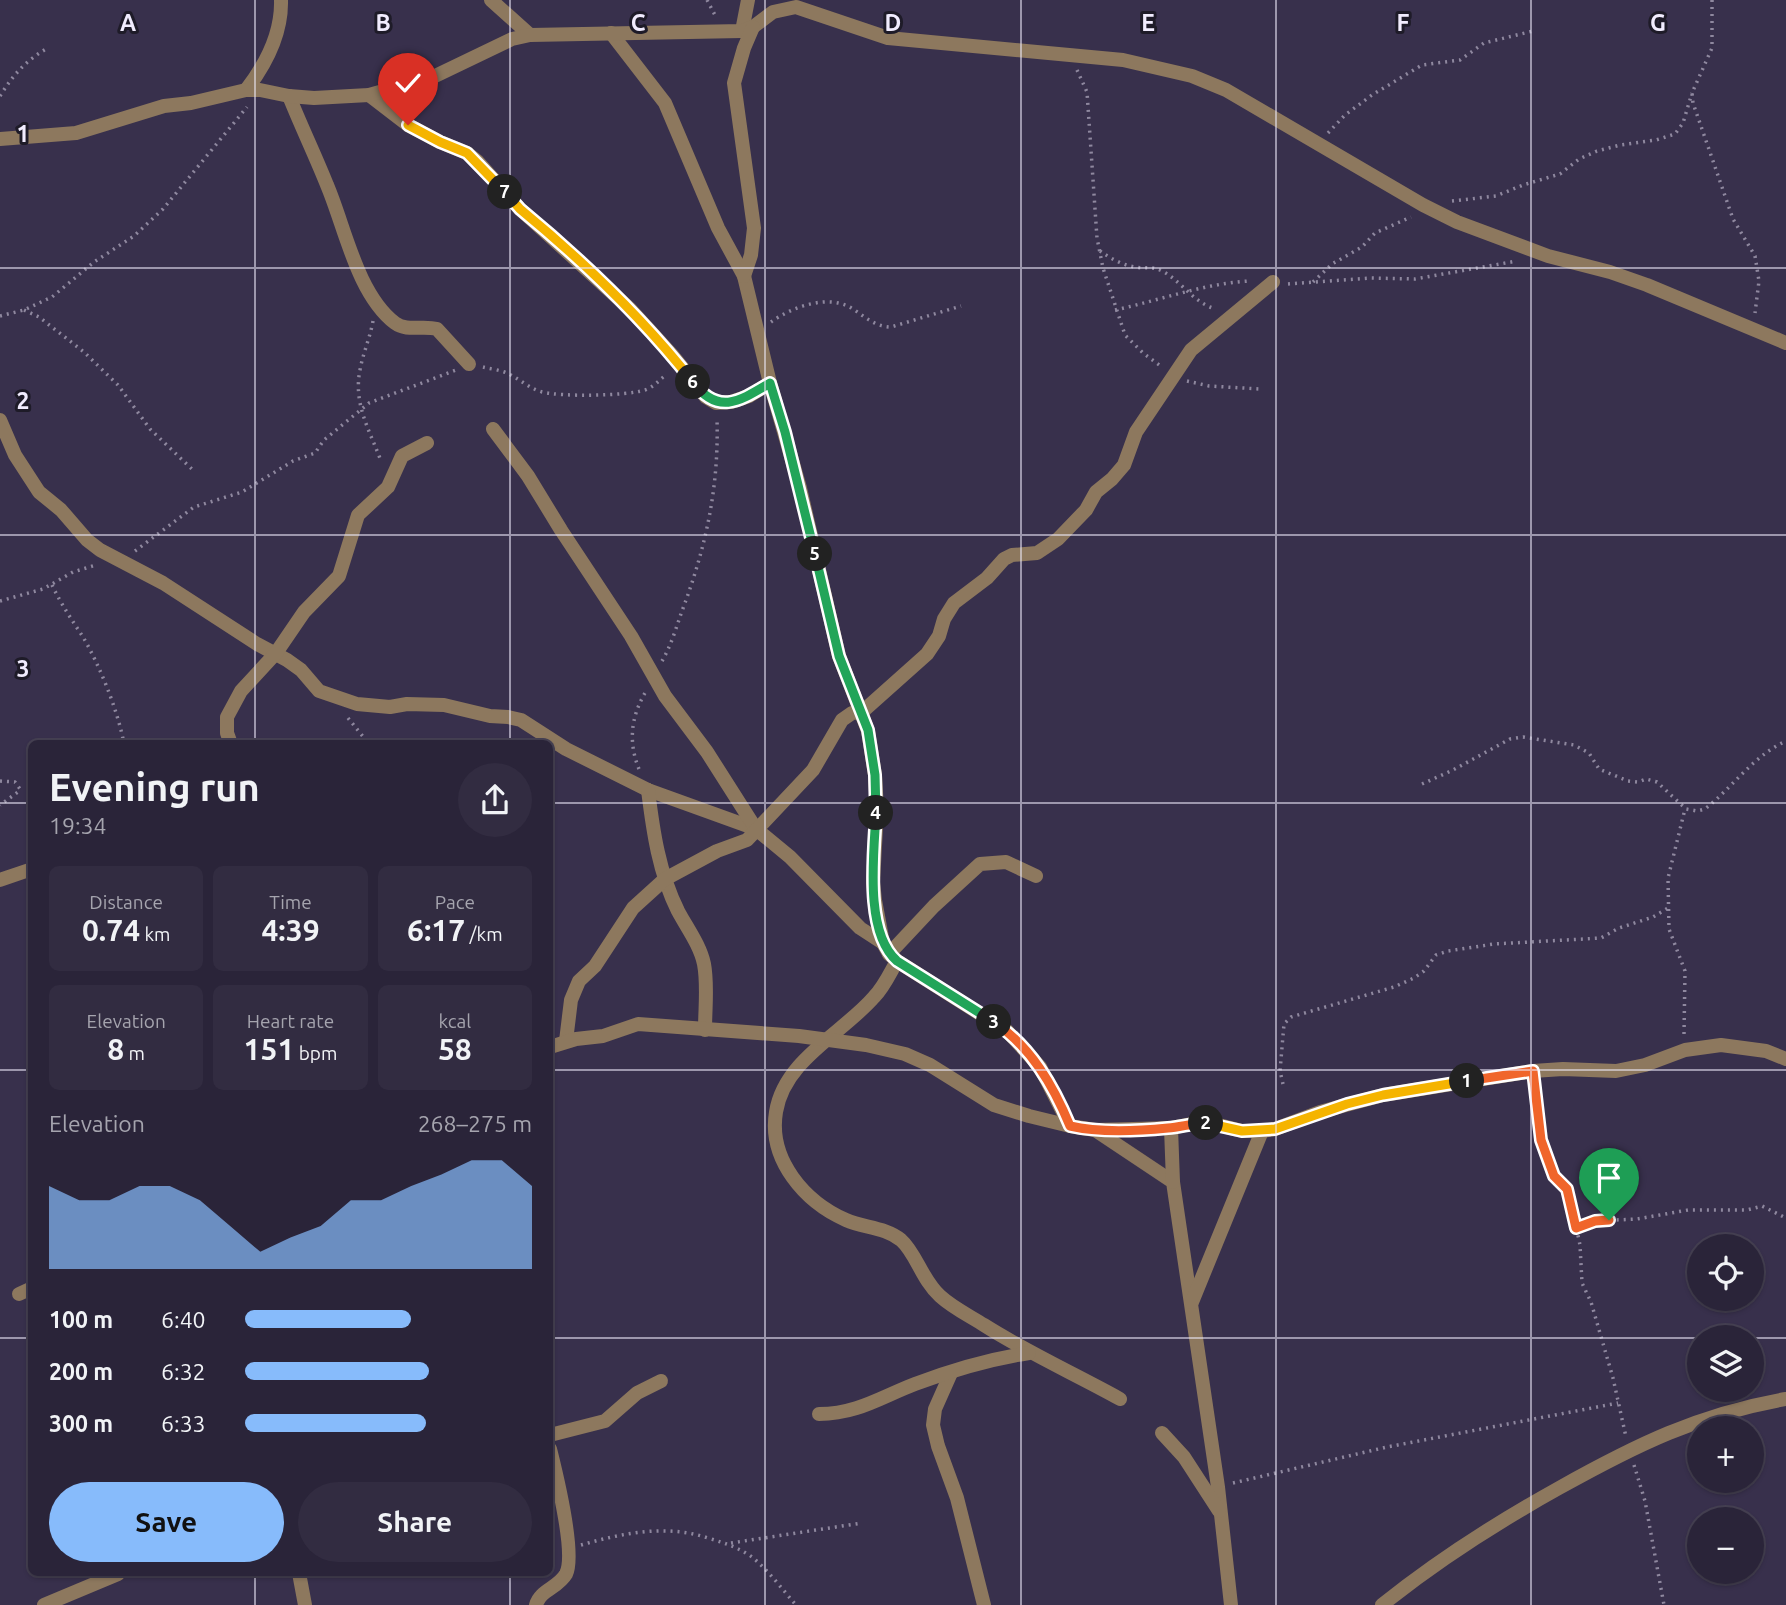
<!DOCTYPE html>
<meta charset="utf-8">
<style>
body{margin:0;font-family:Ubuntu,sans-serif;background:#322c41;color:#f1f3f6;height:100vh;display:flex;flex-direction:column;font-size:26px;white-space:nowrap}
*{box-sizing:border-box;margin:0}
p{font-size:23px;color:#a5a4ae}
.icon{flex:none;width:38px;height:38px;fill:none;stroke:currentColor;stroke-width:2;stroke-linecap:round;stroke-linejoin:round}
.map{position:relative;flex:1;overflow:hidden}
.sheet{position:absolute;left:28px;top:740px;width:525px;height:836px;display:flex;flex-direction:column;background:#2a2439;border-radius:10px;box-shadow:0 2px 5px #0004,0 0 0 2px #464153}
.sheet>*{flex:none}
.fabs{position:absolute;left:1687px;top:1234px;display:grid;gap:14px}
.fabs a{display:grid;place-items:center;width:77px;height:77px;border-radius:50%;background:#2a2439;box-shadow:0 2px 5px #0004,0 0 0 2px #464153;font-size:35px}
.pin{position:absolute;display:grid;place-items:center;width:60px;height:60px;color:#fff;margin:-72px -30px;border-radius:50% 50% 50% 0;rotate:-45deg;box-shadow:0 0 7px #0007}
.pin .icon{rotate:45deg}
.km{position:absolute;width:35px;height:35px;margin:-18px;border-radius:50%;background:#222;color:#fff;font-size:19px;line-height:35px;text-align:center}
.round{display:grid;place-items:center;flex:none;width:74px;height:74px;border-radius:37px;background:#322c41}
.head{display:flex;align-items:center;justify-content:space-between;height:119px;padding:0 21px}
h1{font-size:38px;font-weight:700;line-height:52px}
.figures{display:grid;grid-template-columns:repeat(3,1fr);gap:10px;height:119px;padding:7px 21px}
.figures div{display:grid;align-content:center;border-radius:10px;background:#322c41;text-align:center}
.figures b{font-size:30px;font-weight:700}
.figures small{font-size:19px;font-weight:400}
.figures p{font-size:19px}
.chart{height:196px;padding:14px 21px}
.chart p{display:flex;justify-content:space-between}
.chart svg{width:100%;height:126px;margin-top:7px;fill:#87bbfb;opacity:.7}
.button{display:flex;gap:14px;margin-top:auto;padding:14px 21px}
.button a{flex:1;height:80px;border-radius:42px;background:#87bbfb;color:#111;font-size:28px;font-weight:700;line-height:80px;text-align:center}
.button a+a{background:#322c41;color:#f1f3f6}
ul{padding:0 21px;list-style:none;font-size:23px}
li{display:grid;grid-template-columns:112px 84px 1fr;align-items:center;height:52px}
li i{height:18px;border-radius:9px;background:#87bbfb}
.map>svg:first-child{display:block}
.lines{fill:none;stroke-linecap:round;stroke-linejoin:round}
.path{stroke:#8f889f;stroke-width:3.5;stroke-dasharray:2 5;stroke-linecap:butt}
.street{stroke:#8d785e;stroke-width:14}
.split-1-casing{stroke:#fff;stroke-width:14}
.split-2-casing{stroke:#fff;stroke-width:14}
.split-3-casing{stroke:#fff;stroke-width:14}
.split-4-casing{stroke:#fff;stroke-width:14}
.split-5-casing{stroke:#fff;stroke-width:14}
.split-6-casing{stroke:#fff;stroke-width:14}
.split-7-casing{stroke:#fff;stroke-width:14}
.split-8-casing{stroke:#fff;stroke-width:14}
.split-1{stroke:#f0652b;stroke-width:9}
.split-2{stroke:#f5b400;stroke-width:9}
.split-3{stroke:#f0652b;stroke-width:9}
.split-4{stroke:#22a559;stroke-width:9}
.split-5{stroke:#22a559;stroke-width:9}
.split-6{stroke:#22a559;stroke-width:9}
.split-7{stroke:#f5b400;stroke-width:9}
.split-8{stroke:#f5b400;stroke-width:9}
.grid{fill:none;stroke:#f1ecfe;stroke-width:2;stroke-opacity:0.55}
.grid-label{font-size:23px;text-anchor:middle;font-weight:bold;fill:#f1ecfe;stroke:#1e1b28;stroke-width:6;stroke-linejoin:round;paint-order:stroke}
</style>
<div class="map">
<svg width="1786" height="1605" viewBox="0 0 1786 1605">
<rect width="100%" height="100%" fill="#38304c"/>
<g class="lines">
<g class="path">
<path d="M707,0L716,17"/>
<path d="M1712,0V48L1692,93L1693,103L1733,219L1755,256L1759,281L1755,313"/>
<path d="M1077,70L1087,92L1097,238L1103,268L1125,335L1143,353L1162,367"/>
<path d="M0,96C13,75 26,60 48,48"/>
<path d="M1328,133L1345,115L1372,95L1422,65L1460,60L1484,43L1533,31"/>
<path d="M1452,201L1496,196L1523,185L1560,174L1579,159L1597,151L1620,145L1656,140L1675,134L1683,123L1692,93"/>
<path d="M1100,251C1110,258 1122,265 1135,267C1145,269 1153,266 1162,271C1183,282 1193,303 1216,309"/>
<path d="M1313,282L1332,264L1362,247L1375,233L1411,217"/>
<path d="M1288,284L1370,278L1415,279L1517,261"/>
<path d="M24,310L39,317L84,352L118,385L150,429L195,472"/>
<path d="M1115,310C1161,300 1202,284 1249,281"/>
<path d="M0,316L24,310L52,297L94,262L134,236L163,209L247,107"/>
<path d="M373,321C370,338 363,353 360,370C353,404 370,431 381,461"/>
<path d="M771,322C792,307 829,293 853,309C865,317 876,327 891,327L961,306"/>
<path d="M483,367C491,369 501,370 509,374C521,380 529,388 542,392C562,397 625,396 645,390C654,387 659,380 667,374"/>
<path d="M1187,381L1209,386L1260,389"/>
<path d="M135,551L194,507L242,492L293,461L315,453L324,440L369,403L456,370"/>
<path d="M52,585C61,604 72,620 83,637C100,666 118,711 124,744"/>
<path d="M0,601L43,589L73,572L96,565"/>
<path d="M662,661C671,646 676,628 682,611C706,547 719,487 717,419"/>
<path d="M348,718L369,744"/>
<path d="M639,769C628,742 631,717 645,693"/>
<path d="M0,781L15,782L20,789L18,792L0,805"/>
<path d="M1422,784L1453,770L1510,739L1523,737L1574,745L1589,753L1599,769L1628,781L1638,782L1646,779L1657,782L1686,809L1697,811L1705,809C1733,787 1753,756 1786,741"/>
<path d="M1684,1034L1685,971L1669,929L1668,878L1685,809"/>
<path d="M1283,1084L1280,1071L1284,1024L1291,1017L1394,987L1414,978L1424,971L1436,955L1448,951L1494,944L1601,938L1619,928L1653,917L1668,908"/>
<path d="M1534,1084L1541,1140L1550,1169L1554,1176L1567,1189L1570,1198L1580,1245L1582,1283L1591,1302L1613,1378L1626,1437"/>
<path d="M1576,1228L1595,1221L1637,1219L1688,1210H1747L1762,1206L1786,1218"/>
<path d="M1634,1465L1645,1501L1664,1605"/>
<path d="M1233,1483L1387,1447L1618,1403"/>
<path d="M731,1543L862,1523"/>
<path d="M581,1545C623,1533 666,1524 708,1538C724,1543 738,1547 752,1557C769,1571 782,1589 796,1605"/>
</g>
<g class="street">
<path d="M491,0L530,35"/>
<path d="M742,31L748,0"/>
<path d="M611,33L665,103L718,228L744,276L770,383L800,488L839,656L868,731L875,775L877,809L873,882L875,900L883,943L889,954L897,961L1007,1031L1040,1067L1070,1126L1095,1130L1173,1182L1218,1487L1231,1605"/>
<path d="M246,90C266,64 282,34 281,0"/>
<path d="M369,95L408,125L440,142L467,153L477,161L520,209L630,309L672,355L706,397L716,403L731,402L749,396L770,383"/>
<path d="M289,96C301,126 315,155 327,185C345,227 357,294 395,323C407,332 423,325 437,329L469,364"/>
<path d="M0,139L76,133L164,106L191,103L246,90H260L289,96L314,98L369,95L433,77L512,39L530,35L742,31L753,27L773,12L796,7L888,38L1123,60L1192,76L1226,90L1423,205L1457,222L1548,256L1610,272L1647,285L1786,343"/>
<path d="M744,276L751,255L754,228L734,83L744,48L753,27"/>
<path d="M0,420L15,455L39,492L61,510L87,540L100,550L163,583L257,644L287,660L301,670L319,691L357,704L390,707L407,704L444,705L490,716L508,717L521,720L566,749L648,790L756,829L790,857L860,928L883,943"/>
<path d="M493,429L528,476L561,530L631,636L665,696L707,752L756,829"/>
<path d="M231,744L227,733V717L241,691L276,653L304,612L339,576L358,515L388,487L402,456L427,443"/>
<path d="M648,790C653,831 659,873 678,911C687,928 700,945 704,964C708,985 705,1008 705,1030"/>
<path d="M0,880L32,869"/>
<path d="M889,954L934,906L980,864L1006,862L1036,876"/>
<path d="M897,961C890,973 884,987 874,997C843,1033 784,1060 776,1112C768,1160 805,1202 846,1220C864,1228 885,1227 901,1240C916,1253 922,1280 940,1296C953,1308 970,1316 984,1325C1028,1353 1075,1374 1120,1399"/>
<path d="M566,1041L571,1000L579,981L595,966L633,908L665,879L717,851L747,840L813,770L842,720L852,713L862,712L927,654L939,636L944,619L954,603L987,578L1004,559L1012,555L1037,553L1058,539L1086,510L1096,492L1112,479L1124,465L1136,432L1191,350L1273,282"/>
<path d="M550,1047L576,1039L603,1036L638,1024L799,1036L866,1045L905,1054L930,1065L994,1105L1029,1116L1070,1126"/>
<path d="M1171,1128L1173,1182"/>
<path d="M1095,1130L1171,1128L1196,1123H1211L1242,1131H1262L1275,1129L1320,1112L1383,1095L1533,1071L1563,1069L1616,1071L1645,1065L1685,1050L1721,1045L1766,1051L1786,1059"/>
<path d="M19,1294L32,1288"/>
<path d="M1192,1302L1262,1131"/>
<path d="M951,1373L935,1409L933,1425L938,1446L957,1498L984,1605"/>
<path d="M819,1414C857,1414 881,1397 915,1384C952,1370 990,1359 1029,1353"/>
<path d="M1162,1433L1184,1457L1219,1511"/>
<path d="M550,1435L605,1421L637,1393L661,1381"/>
<path d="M299,1573L305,1605"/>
<path d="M44,1605L118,1574"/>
<path d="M536,1605C540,1590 558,1588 566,1574C576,1554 556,1473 550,1449"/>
<path d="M1382,1605C1438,1560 1496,1523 1559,1488C1636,1445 1699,1414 1786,1399"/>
</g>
</g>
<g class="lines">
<defs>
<path id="split-1" d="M1467,1081L1533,1071L1541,1140L1554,1176L1567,1189L1576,1228L1595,1221L1609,1220"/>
<path id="split-2" d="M1206,1123L1242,1131L1275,1129L1347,1104L1383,1095L1467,1081"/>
<path id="split-3" d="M994,1022C1031,1047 1053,1085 1070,1126C1100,1133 1137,1131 1168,1128C1181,1127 1193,1123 1206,1123"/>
<path id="split-4" d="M876,813C874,853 864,932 897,961L994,1022"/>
<path id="split-5" d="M815,554L839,656L868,730L875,775L876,813"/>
<path id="split-6" d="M693,382C718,416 740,401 770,383L785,432L815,554"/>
<path id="split-7" d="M505,192L520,209C583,261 642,317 693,382"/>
<path id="split-8" d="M408,125L440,142L467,153L505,192"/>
</defs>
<use href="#split-1" class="split-1-casing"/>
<use href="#split-2" class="split-2-casing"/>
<use href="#split-3" class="split-3-casing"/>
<use href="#split-4" class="split-4-casing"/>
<use href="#split-5" class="split-5-casing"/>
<use href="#split-6" class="split-6-casing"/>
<use href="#split-7" class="split-7-casing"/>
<use href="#split-8" class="split-8-casing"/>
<use href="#split-1" class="split-1"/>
<use href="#split-2" class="split-2"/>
<use href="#split-3" class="split-3"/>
<use href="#split-4" class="split-4"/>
<use href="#split-5" class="split-5"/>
<use href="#split-6" class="split-6"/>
<use href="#split-7" class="split-7"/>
<use href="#split-8" class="split-8"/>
</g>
<path class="grid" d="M255,0V744M510,0V744M765,0V1605M1021,0V1605M1276,0V1605M1531,0V1605M0,268H1786M0,535H1786M0,803H32M550,803H1786M0,1070H32M550,1070H1786M0,1338H32M550,1338H1699M1752,1338H1786M255,1573V1605M510,1573V1605"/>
<g class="grid-label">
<text x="128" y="31">A</text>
<text x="383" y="31">B</text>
<text x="638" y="31">C</text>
<text x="893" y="31">D</text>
<text x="1148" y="31">E</text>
<text x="1403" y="31">F</text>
<text x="1658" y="31">G</text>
<text x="23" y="142">1</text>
<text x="23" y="409">2</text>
<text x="23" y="677">3</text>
</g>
</svg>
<div class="fabs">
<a><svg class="icon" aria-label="locate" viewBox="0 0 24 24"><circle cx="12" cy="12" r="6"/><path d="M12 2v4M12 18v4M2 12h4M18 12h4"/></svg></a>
<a><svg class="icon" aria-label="layers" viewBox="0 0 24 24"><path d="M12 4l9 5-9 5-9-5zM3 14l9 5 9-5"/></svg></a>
<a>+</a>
<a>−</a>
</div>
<div class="pin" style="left:1609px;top:1220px;background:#1e9e55"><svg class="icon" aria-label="arrive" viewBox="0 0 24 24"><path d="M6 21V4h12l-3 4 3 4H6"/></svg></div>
<div class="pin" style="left:408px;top:125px;background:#d93025"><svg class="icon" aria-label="check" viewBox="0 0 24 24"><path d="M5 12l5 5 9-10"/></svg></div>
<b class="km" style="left:1467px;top:1081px">1</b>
<b class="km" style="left:1206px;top:1123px">2</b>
<b class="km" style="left:994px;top:1022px">3</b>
<b class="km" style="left:876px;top:813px">4</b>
<b class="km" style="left:815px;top:554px">5</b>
<b class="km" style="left:693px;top:382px">6</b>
<b class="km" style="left:505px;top:192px">7</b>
<section class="sheet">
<div class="head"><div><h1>Evening run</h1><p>19:34</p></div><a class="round"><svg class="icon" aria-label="share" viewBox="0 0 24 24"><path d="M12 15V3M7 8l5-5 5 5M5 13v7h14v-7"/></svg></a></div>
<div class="figures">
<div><p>Distance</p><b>0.74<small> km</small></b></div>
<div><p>Time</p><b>4:39</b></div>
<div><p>Pace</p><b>6:17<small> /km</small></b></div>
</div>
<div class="figures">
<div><p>Elevation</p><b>8<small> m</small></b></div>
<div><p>Heart rate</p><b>151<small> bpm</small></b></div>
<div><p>kcal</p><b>58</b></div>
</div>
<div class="chart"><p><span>Elevation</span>268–275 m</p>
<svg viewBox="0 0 160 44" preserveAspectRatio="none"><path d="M0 44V15L10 20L20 20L30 15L40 15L50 20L60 29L70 38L80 33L90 29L100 20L110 20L120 15L130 11L140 6L150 6L160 15V44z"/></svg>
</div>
<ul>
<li><b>100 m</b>6:40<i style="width:58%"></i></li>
<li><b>200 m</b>6:32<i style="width:64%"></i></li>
<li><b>300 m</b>6:33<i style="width:63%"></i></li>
</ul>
<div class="button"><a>Save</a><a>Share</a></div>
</section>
</div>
